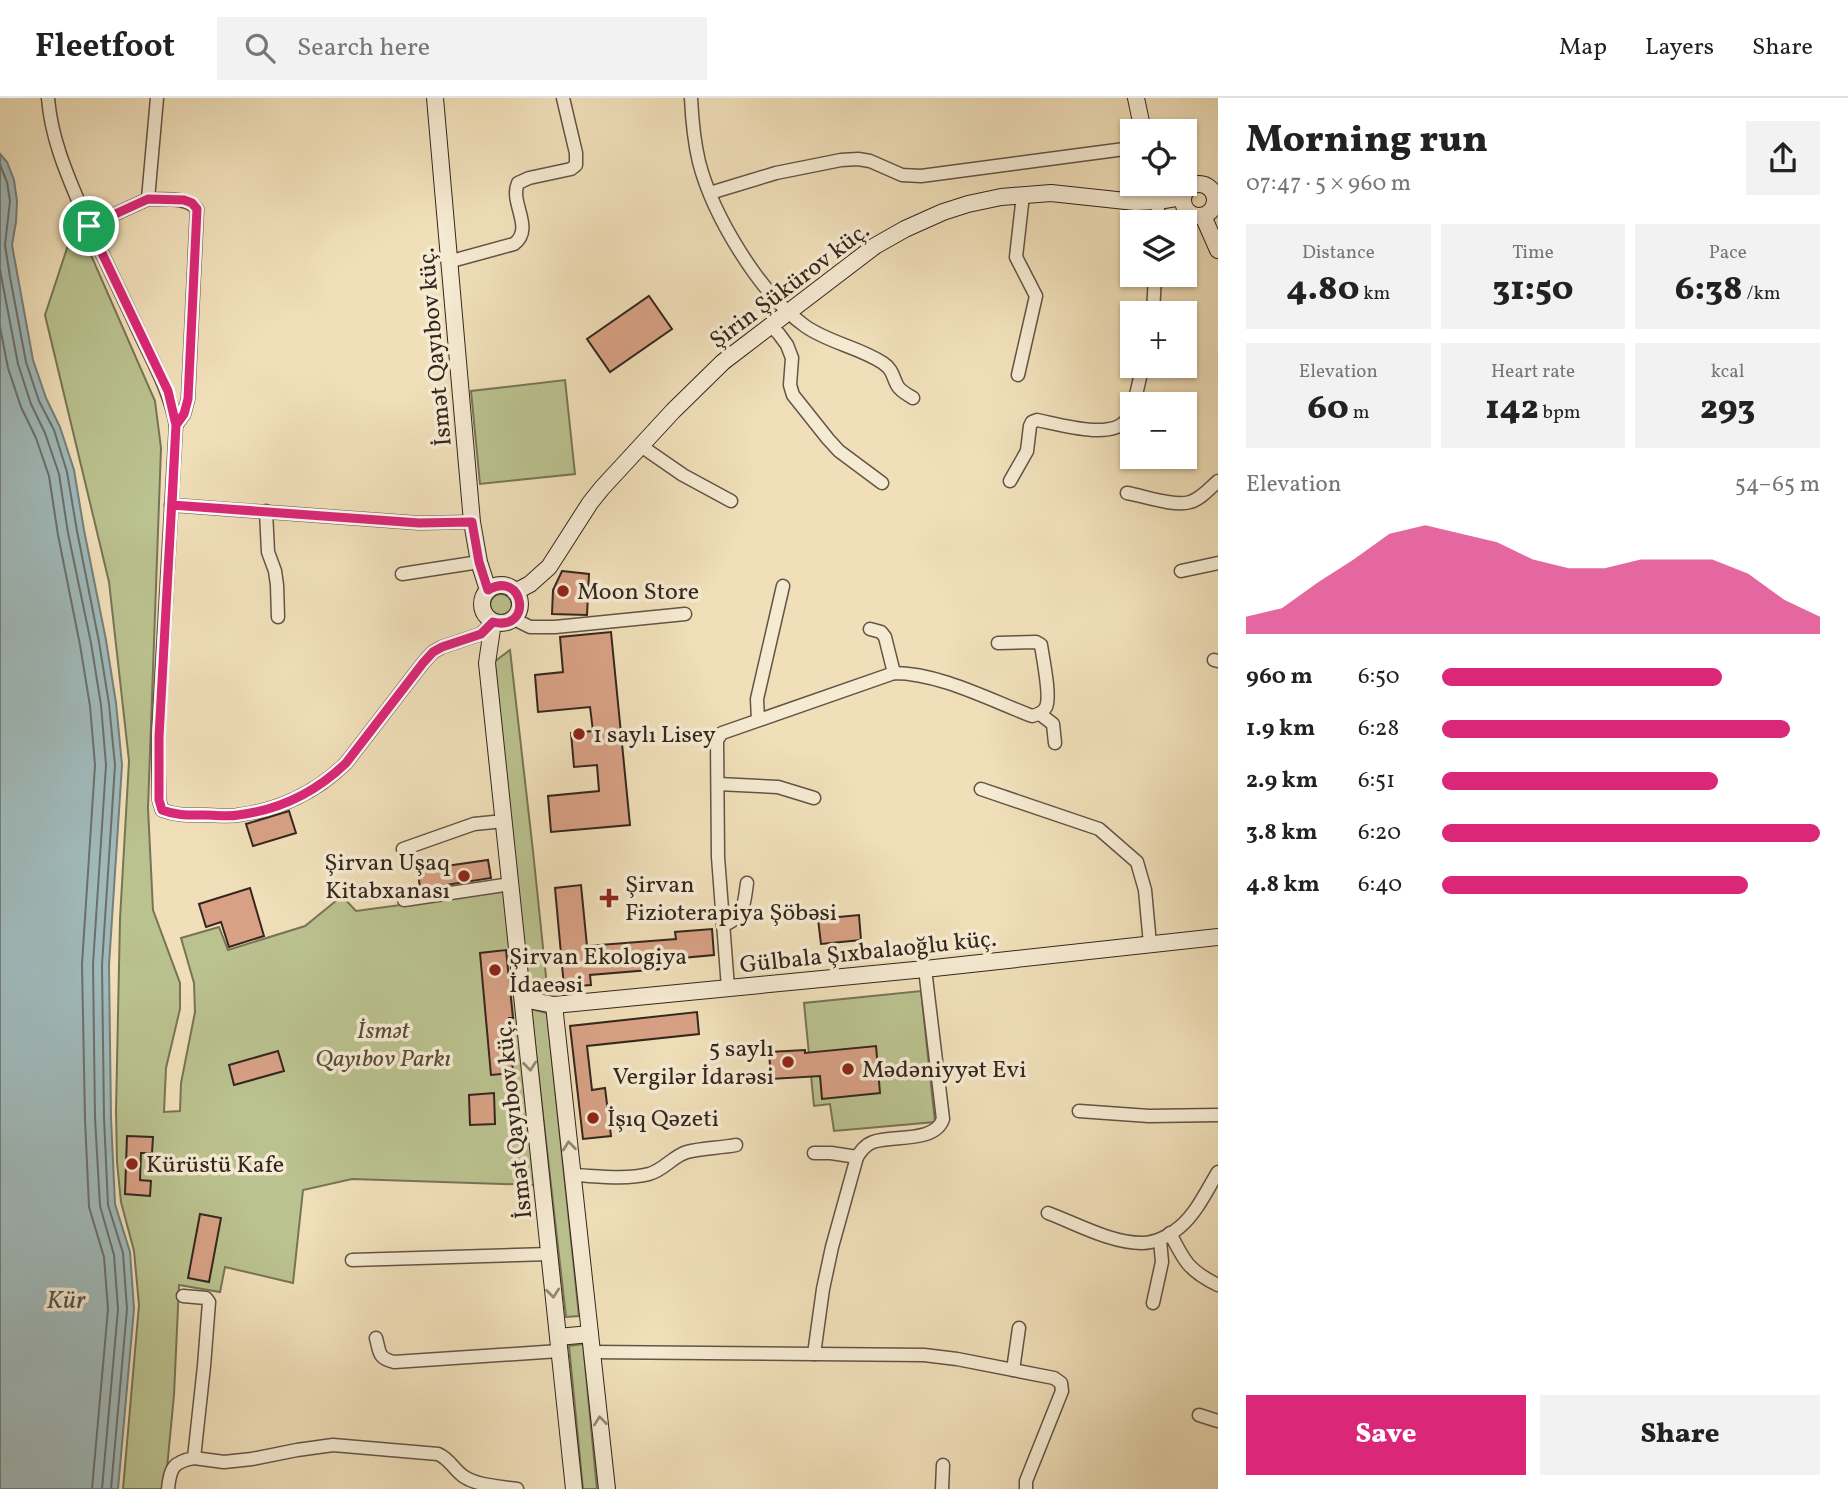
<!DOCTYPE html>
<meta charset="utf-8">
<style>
body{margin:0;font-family:Vollkorn,serif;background:#f2f2f2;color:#222;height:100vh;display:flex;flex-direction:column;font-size:26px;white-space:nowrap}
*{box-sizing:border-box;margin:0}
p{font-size:23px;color:#767676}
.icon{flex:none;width:38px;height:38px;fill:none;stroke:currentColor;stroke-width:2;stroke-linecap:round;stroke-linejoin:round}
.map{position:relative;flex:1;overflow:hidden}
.sheet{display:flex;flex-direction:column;background:#fff;width:630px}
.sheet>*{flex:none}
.fabs{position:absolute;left:1120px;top:21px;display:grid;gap:14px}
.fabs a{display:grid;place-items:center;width:77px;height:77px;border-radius:0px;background:#fff;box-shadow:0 2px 5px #0004;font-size:35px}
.pin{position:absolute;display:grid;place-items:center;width:60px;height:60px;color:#fff;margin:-30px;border:4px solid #fff;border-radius:50%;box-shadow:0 2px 7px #0007}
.round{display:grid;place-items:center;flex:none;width:74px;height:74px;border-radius:0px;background:#f2f2f2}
.head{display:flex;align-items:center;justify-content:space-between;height:119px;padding:0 28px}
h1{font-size:38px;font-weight:800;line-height:52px}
.figures{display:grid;grid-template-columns:repeat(3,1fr);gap:10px;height:119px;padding:7px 28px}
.figures div{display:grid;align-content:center;border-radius:0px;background:#f2f2f2;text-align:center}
.figures b{font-size:35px;font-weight:800}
.figures small{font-size:19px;font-weight:400}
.figures p{font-size:19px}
.chart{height:196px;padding:14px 28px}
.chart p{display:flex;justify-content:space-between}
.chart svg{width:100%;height:126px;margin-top:7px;fill:#db2777;opacity:.7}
.primary-button{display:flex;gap:14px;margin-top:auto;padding:14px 28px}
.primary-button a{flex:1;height:80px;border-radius:0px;background:#db2777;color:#fff;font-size:28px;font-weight:800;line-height:80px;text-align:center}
.primary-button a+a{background:#f2f2f2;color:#222}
ul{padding:0 28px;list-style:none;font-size:23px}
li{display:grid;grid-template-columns:112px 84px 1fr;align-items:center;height:52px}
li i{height:18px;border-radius:9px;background:#db2777}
header{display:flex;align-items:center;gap:42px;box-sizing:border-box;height:98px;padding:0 35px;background:#fff;border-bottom:2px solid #e0e0e0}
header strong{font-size:33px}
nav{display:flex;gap:38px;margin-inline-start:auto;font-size:24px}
.search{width:490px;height:63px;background:#f2f2f2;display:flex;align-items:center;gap:18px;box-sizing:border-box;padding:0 24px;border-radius:0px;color:#767676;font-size:26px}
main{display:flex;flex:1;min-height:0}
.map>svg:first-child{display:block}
.green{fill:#bac28f;stroke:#777456;stroke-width:2}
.water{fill:#a0babb;stroke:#757f7c;stroke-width:2}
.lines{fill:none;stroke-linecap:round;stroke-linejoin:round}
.shore{stroke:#6a706c;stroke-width:2}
.building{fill:#d8a185;stroke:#34261e;stroke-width:2}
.street-casing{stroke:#635445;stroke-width:15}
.secondary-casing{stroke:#34261e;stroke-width:18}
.street{stroke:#f5ead2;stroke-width:12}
.secondary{stroke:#f5ead2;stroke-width:16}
.oneway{stroke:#948878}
.route-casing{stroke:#fff;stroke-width:14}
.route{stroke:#db2777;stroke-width:9}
.poi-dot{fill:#8f2418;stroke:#f5ead2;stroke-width:2.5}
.labels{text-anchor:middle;stroke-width:7;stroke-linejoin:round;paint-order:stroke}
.street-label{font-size:24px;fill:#34261e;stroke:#f5ead2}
.poi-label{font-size:24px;fill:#34261e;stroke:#f5ead2;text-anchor:start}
.park-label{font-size:24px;font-style:italic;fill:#564d3a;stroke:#f5ead2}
.water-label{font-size:26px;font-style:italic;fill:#54524d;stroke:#f5ead2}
</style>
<header>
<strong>Fleetfoot</strong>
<div class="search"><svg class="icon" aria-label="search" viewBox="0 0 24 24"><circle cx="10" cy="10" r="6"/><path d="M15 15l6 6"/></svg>Search here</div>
<nav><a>Map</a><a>Layers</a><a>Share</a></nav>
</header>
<main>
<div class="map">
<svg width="1218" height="1391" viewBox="0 0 1218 1391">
<rect width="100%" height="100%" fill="#f0dfb9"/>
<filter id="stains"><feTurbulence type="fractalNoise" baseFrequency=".00286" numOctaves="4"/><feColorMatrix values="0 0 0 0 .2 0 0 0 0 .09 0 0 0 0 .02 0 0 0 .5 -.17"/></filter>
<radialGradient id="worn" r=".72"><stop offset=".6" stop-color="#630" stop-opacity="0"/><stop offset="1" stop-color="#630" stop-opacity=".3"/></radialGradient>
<g class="green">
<path d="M76,123L155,303L161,350L148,710L153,812L180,885V911L166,970L164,1014L180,1013L181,985L195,914L194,885L181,840L219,829L228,852L305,828L342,798L356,813L506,793L535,1087L352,1081L303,1092L293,1185L225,1169L220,1194L179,1187L174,1297L165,1391H123L139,1207L134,1153L121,1104L117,1064L116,1013L120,821L129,663L109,484L45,217Z"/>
<path d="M565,282L575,376L480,386L471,293Z"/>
<circle cx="501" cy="507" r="11"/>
<path d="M510,552L533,753L547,888L528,889L494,564Z"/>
<path d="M921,893L935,1024L834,1033L830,1006L814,1008L804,905Z"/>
<path d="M531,911L547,915L579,1218L566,1219Z"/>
<path d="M583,1246L597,1391H583L569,1248Z"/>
</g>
<path class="water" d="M0,56L7,64L14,82L17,103L16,124L12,147L33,262L46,300L60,329L74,372L84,432L106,542L116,605L122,667L109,867L111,1020L115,1106L130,1154L134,1211L118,1391H0Z"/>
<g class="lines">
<g class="shore">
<path d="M0,67L7,84L10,103L5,147L10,179L26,264L39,303L54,332L67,374L77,433L99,544L109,606L115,667L102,867L104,1020L108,1107L123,1155L127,1211L111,1391"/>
<path d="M0,172L18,266L31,306L45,335L59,376L68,435L91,545L101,607L106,667L93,866L95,1020L100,1108L114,1157L118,1211L102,1391"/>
<path d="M0,229L8,270L21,309L36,340L49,378L58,437L80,547L90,608L95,667L82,866L85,1021L89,1109L104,1159L108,1211L92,1391"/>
</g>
</g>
<g class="building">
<path d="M649,198L672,231L610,274L587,241Z"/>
<path d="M562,473L589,476L587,517L552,516L553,492Z"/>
<path d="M611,534L630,727L551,734L548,698L599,693L597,667L574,669L571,635L593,633L590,609L538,614L535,577L563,574L560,539Z"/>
<path d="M289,713L296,735L253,748L246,726Z"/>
<path d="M488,762L491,780L420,791L418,772Z"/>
<path d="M581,787L587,848L676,841L675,834L712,831L714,857L660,862L661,871L590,877L591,887L564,889L555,790Z"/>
<path d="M250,790L264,838L229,849L221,824L206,829L199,806Z"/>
<path d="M859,817L861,842L821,846L818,821Z"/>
<path d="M506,852L513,920H509L513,975L491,977L480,855Z"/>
<path d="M697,914L699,936L587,948L592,992L605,990L611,1038L583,1041L570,928Z"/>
<path d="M876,948L880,995L822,1001L820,978L771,981L769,954L805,952V955Z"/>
<path d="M278,953L284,973L234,987L229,967Z"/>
<path d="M494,995L495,1026L470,1027L469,997Z"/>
<path d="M127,1038L153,1039L152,1055H141L140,1082L151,1083L150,1098L125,1096Z"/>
<path d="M200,1116L221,1120L209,1184L188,1180Z"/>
</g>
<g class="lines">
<defs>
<g id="street">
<path d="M48,0C51,38 65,72 80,107C99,151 121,194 141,238C155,267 170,295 176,327L158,639L159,702L162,712C177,718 190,717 205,717C216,717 228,719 238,717C279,712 317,694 346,665L423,565L433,554L442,549L481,536L493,524"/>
<path d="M691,0C692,21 694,43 699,64C713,118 760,196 805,228C829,245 859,249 883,265C893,272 892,277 897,287C900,293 908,297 913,300"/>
<path d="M710,95L776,75L841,62L858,61L870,63L902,77L921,78L1132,50"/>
<path d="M148,101C163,102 187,98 197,111L188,301L184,316L176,327"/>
<path d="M1158,124V103"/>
<path d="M89,128L148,101L157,0"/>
<path d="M448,164L514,146C535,130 509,105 518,85L529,80L571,71L576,67V55L563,0"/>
<path d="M1153,215L1155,177"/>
<path d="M770,227L779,236L787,247L792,260L790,287L793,297L828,341L839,353L882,385"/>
<path d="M1018,277L1036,198L1016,159L1023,97"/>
<path d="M641,348L683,377L731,403"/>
<path d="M1010,383L1027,353L1030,328L1032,324L1037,322C1058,326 1113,343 1127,321C1136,306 1138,284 1143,268"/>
<path d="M1127,395C1144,398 1175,409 1190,404C1201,401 1210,390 1218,383"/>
<path d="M171,407L419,425L472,424"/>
<path d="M266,413L268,454L275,473L277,487L278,519"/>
<path d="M1181,473L1218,465"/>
<path d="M402,476L479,464"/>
<path d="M514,521L530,529H555L685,516"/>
<path d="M870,531L881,534L885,539L894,575"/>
<path d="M1214,562L1218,563"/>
<path d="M1040,616L1053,626L1055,645"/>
<path d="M758,622L757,601L783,488"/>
<path d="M718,686L778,689L814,700"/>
<path d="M981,691L1099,731L1137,764L1145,792L1150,846"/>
<path d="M403,751L474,726L504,723"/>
<path d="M404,802L511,786"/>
<path d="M723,827C745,820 744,805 747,785"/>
<path d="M728,890L718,759L717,642L722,635L894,575C939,575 990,602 1032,618C1037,617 1043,615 1046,609C1051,598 1043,561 1041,547L1036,544L998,545"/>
<path d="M1079,1013L1149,1018L1218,1017"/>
<path d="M814,1055H831L857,1059"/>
<path d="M573,1077C597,1078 625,1082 649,1076C664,1072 673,1058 687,1054C702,1050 720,1050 736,1047"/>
<path d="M1048,1115C1077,1126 1111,1145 1142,1145C1156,1145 1171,1137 1181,1128C1197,1114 1207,1092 1218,1074"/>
<path d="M1170,1135C1184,1163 1189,1173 1218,1187"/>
<path d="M352,1162L549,1156"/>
<path d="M1153,1205L1162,1164L1160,1142"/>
<path d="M376,1240C380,1255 378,1260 394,1264L559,1253"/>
<path d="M592,1254L924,1257L957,1261L1054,1280L1061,1285L1062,1293L1026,1383V1391"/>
<path d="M814,1256L823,1191L832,1149L857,1059C861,1053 865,1047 873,1044C893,1037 935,1045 943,1021L925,871"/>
<path d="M1013,1272L1019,1230"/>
<path d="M1199,1317L1218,1323"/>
<path d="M194,1360L224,1364L252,1361L297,1352L333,1347L438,1356C450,1361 453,1371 463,1378C477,1388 500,1388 517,1391"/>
<path d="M168,1391C170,1370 173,1364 194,1360L204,1268L209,1204L206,1200L183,1198"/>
<path d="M942,1391L943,1367"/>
</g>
<g id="secondary">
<path d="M435,0L472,424L479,464L488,492"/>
<path d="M1136,0L1143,33"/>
<circle cx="1199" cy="102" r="16"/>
<path d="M1203,118L1218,152"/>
<circle cx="501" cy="506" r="19"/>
<path d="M515,494L530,486L549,469L590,405L602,390L673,313L723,264L875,148L905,131L943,114L968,106L1001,99L1051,95L1135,104L1158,103L1182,99"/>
<path d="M493,524L487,565L574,1391"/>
<path d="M523,901L554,907L925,871L1218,839"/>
<path d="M554,907L607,1391"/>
<path d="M558,1239L590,1236"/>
</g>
</defs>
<use href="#street" class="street-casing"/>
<use href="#secondary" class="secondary-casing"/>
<use href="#street" class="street"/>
<use href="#secondary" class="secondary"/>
</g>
<defs><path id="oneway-chevron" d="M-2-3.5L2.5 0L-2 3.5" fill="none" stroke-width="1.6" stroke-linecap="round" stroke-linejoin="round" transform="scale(1.75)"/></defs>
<g class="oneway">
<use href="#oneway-chevron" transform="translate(530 968) rotate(84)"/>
<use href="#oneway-chevron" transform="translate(569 1048) rotate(-96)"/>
<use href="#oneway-chevron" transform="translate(553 1195) rotate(84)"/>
<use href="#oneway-chevron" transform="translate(600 1323) rotate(-96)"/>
</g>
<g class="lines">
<defs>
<path id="route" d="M89,128L168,293L176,327L159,639V702L162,712C177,718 190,717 205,717C216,717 228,719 238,717C279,712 316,694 346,665L423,565L433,554L442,549L481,536L493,524C534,534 524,471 488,492L479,464L472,424L419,425L172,407L176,327L184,316L188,301L197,111L192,105L184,102L148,101L89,128"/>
</defs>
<use href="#route" class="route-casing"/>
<use href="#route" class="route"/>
</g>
<g class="poi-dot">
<circle cx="563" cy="493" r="7"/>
<circle cx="579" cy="636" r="7"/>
<circle cx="464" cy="778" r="7"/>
<path d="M605.5 789.5h7v7h7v7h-7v7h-7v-7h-7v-7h7z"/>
<circle cx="495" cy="872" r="7"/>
<circle cx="788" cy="964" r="7"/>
<circle cx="848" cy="971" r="7"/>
<circle cx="593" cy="1020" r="7"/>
<circle cx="132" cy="1066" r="7"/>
</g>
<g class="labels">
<g class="street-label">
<text transform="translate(789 187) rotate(-37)" y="8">Şirin Şükürov küç.</text>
<text transform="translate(434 249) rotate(-95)" y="8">İsmət Qayıbov küç.</text>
<text transform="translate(868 853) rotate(-6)" y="8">Gülbala Şıxbalaoğlu küç.</text>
<text transform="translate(513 1022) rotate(-96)" y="8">İsmət Qayıbov küç.</text>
</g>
<g class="poi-label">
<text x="577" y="501">Moon Store</text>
<text x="593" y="644">1 saylı Lisey</text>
<text x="450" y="772" text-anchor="end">Şirvan Uşaq<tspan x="450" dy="28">Kitabxanası</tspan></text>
<text x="625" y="794">Şirvan<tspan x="625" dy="28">Fizioterapiya Şöbəsi</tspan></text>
<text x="509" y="866">Şirvan Ekologiya<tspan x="509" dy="28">İdaeəsi</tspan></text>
<text x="774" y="958" text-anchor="end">5 saylı<tspan x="774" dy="28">Vergilər İdarəsi</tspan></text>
<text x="862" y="979">Mədəniyyət Evi</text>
<text x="607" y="1028">İşıq Qəzeti</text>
<text x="146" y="1074">Kürüstü Kafe</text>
</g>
<g class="park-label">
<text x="383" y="940">İsmət<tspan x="383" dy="28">Qayıbov Parkı</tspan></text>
</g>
<g class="water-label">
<text x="66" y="1210">Kür</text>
</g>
</g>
<rect width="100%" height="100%" filter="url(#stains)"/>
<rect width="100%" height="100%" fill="url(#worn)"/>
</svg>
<div class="fabs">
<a><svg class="icon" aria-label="locate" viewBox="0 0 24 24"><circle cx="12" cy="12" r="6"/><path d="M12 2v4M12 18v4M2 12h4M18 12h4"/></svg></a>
<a><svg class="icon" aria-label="layers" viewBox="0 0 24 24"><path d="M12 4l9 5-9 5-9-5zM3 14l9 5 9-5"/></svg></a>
<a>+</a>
<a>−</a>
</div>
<div class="pin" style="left:89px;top:128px;background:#1e9e55"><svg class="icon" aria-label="arrive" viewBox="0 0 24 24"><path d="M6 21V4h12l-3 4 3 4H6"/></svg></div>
</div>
<section class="sheet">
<div class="head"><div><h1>Morning run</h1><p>07:47 · 5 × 960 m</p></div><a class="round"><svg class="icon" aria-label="share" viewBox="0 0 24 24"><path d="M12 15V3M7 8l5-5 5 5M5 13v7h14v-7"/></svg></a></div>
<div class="figures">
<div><p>Distance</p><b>4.80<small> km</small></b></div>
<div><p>Time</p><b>31:50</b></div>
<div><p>Pace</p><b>6:38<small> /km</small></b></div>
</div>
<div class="figures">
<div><p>Elevation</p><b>60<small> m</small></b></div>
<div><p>Heart rate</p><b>142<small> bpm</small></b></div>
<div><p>kcal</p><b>293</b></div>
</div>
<div class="chart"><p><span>Elevation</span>54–65 m</p>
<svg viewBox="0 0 160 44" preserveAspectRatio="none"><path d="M0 44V38L10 35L20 26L30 18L40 9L50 6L60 9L70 12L80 18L90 21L100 21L110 18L120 18L130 18L140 23L150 32L160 38V44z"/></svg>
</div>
<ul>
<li><b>960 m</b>6:50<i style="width:74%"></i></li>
<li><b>1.9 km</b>6:28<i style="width:92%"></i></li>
<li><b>2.9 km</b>6:51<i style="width:73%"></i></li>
<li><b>3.8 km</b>6:20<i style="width:100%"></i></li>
<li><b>4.8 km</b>6:40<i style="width:81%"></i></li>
</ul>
<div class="primary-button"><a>Save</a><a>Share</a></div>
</section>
</main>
